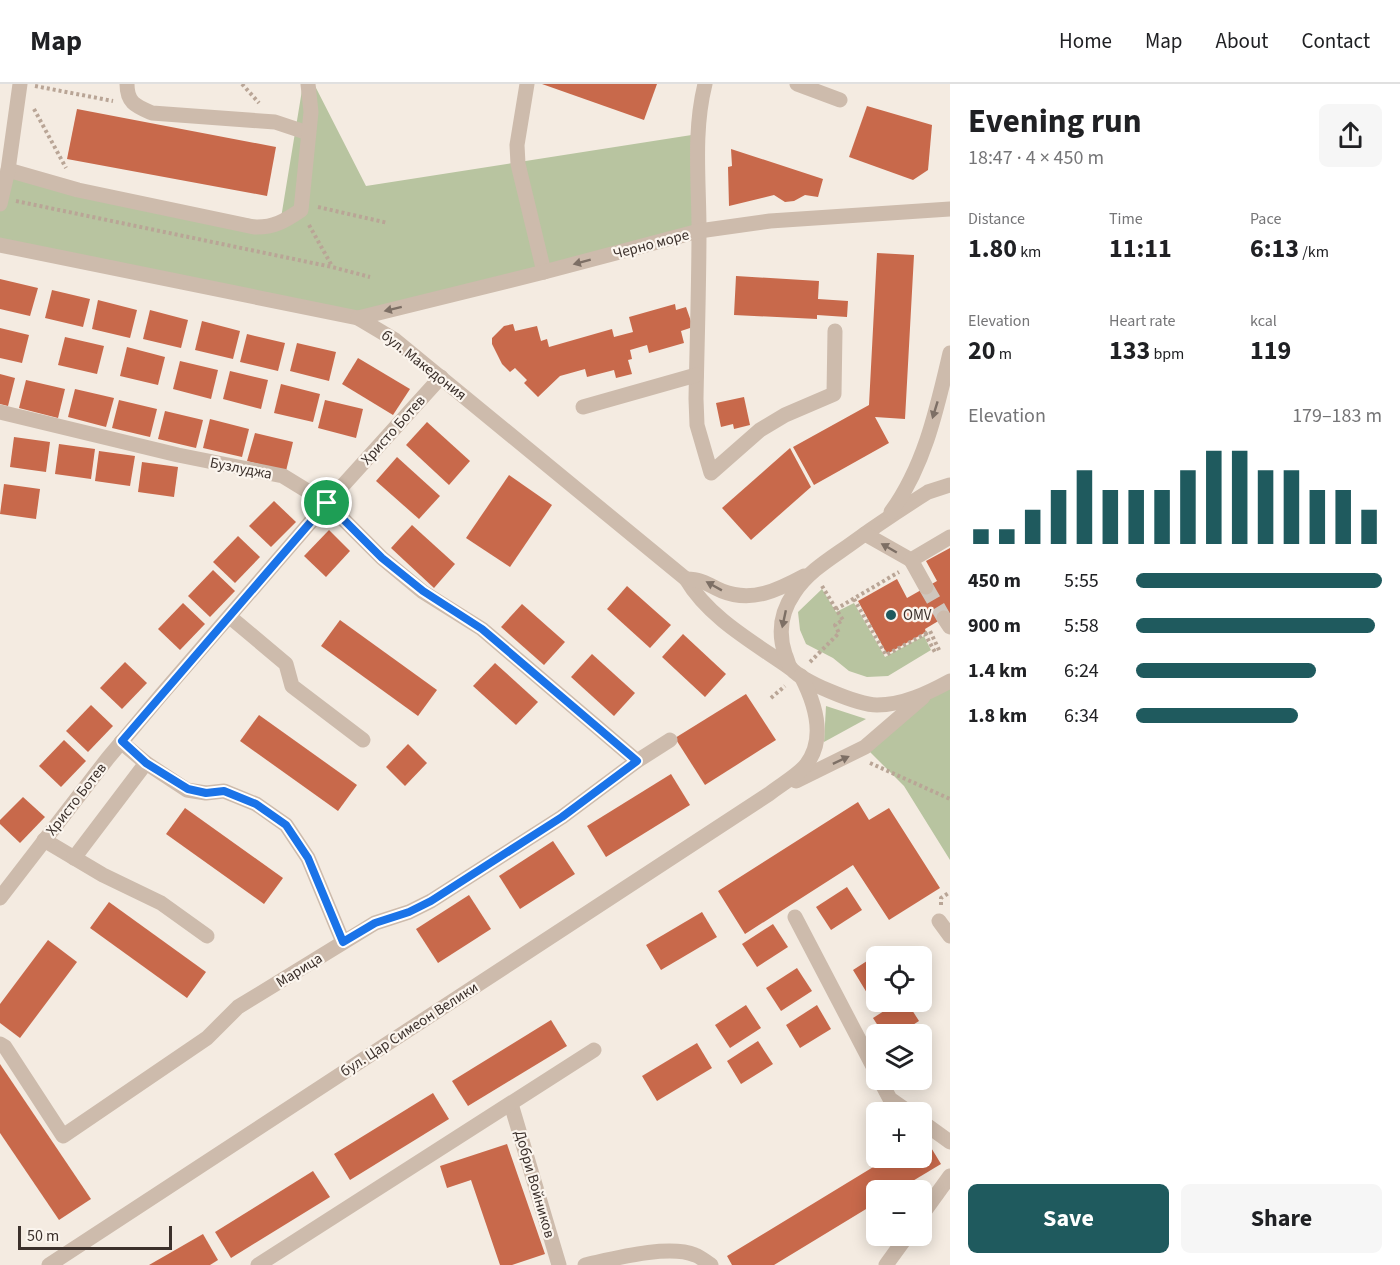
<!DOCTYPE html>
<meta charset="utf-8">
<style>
body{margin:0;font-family:"Source Sans 3",sans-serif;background:#f6f6f6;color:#202124;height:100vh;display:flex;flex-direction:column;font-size:22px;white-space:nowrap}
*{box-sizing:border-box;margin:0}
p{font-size:20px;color:#757577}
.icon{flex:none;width:33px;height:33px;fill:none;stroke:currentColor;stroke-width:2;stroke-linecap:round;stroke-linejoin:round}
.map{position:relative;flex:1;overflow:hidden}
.sheet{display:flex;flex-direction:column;background:#fff;width:450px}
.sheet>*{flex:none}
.tools{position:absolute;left:866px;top:862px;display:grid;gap:12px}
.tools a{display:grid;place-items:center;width:66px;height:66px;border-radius:9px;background:#fff;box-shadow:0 3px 15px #0003;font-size:30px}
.scale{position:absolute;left:18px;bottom:15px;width:154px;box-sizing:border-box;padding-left:6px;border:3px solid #3b302b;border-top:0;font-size:16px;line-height:21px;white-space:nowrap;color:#3b302b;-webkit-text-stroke:4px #fbf5ee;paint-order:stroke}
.pin{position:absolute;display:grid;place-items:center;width:51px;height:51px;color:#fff;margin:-26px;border:3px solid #fff;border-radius:50%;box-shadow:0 2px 6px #0007}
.round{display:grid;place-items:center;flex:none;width:63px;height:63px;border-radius:9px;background:#f6f6f6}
.summary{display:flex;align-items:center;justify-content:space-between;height:102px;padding:0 18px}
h1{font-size:33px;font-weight:700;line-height:45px}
.figures{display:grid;grid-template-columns:repeat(3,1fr);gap:9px;height:102px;padding:6px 18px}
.figures div{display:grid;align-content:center}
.figures b{font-size:26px;font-weight:700}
.figures small{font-size:16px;font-weight:400}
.figures p{font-size:16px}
.chart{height:168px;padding:12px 18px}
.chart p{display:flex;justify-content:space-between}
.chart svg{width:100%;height:108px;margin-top:6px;stroke:#1f5a5e;stroke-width:6}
.button{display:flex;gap:12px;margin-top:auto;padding:12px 18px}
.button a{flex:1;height:69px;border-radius:9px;background:#1f5a5e;color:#fff;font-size:24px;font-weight:700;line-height:69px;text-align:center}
.button a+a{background:#f6f6f6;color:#202124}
ul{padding:0 18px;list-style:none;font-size:20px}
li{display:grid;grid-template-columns:96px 72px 1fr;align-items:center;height:45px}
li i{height:15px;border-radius:8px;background:#1f5a5e}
header{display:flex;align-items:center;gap:36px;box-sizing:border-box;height:84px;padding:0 30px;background:#fff;border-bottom:2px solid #e0e0e0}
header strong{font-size:28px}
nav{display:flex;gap:33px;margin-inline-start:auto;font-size:21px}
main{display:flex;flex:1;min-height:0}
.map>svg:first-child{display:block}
.green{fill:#b8c4a0}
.building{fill:#c8694b}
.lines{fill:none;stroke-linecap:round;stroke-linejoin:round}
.minor-tunnel{stroke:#cfc6bd;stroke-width:15;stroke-dasharray:15 8;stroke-linecap:butt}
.path{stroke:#b9a596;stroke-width:4;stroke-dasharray:3 3;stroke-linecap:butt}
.minor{stroke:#cdbbac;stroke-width:15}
.oneway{fill:#7d6f65}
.route-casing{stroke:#fff;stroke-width:12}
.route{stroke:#1a73e8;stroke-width:8}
.poi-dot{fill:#1f5a5e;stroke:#fbf5ee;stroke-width:2}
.labels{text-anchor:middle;stroke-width:4.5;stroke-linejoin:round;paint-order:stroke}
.street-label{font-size:15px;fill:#3b302b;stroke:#fbf5ee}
.poi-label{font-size:15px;fill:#3b302b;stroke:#fbf5ee;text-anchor:start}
</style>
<header>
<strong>Map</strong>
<nav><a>Home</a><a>Map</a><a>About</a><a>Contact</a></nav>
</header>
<main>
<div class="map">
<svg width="950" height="1181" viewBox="0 0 950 1181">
<rect width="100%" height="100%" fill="#f4ebe1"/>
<g class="green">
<path d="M303,0H314L366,102L698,50L699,147L358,234L0,161V120L8,86L78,106L280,140Z"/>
<path d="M822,505L836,528L854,519L885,573L924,552L931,566L888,592L867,593L849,587L833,574L806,560L800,546L798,528Z"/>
<path d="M950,597V776L904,702L865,663Z"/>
<path d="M826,622L866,635L824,658Z"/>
</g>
<g class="building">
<path d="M542,0H657L644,36Z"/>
<path d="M867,22L932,41L928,86L913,96L849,73Z"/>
<path d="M77,25L276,63L267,112L67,75Z"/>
<path d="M731,65L823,95L818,113L805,111L794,117L785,118L774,111L729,122L728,83L732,82Z"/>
<path d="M877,169L914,171L905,335L875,333L889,359L814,401L793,363L869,321Z"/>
<path d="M736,192L819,197L818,215L848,217L847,233L817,231V235L734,231Z"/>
<path d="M0,195L38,204L30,232L0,225Z"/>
<path d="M52,206L90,215L83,243L45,234Z"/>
<path d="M98,216L137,226L130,254L92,245Z"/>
<path d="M675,220L676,226L686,223L693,243L681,247L684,259L649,269L647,261L630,266L632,275L628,276L632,290L616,294L614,286L587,293L585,285L560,292L538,313L524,299L527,296L515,284L510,288L502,280L492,260V254L504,242L513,240L515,247L537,242L541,257L547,255L549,263L612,245L614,253L633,248L629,233Z"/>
<path d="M150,226L188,236L181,264L143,255Z"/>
<path d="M202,237L240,247L233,275L195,266Z"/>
<path d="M0,244L29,251L22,279L0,274Z"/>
<path d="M247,250L285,259L278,287L240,278Z"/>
<path d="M65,253L104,262L97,290L58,281Z"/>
<path d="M297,259L336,268L329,297L290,287Z"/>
<path d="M127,263L165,273L158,301L120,292Z"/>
<path d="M358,274L410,305L393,331L342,300Z"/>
<path d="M180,277L218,286L211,315L173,305Z"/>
<path d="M230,287L268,296L261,325L223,315Z"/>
<path d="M0,290L15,294L8,322L0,320Z"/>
<path d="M26,296L65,305L58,334L19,324Z"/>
<path d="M281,300L320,310L313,338L274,329Z"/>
<path d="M75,305L114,314L106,343L68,333Z"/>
<path d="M744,313L750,341L734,345L733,340L721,343L716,319Z"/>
<path d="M119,316L157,325L150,353L112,344Z"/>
<path d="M325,316L363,325L356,354L318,344Z"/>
<path d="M165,327L203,336L196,364L158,355Z"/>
<path d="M210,335L249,345L242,373L203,364Z"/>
<path d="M427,338L470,377L449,401L406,361Z"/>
<path d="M255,349L293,358L286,387L247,377Z"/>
<path d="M14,353L50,358L46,388L10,383Z"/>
<path d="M59,360L95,365L91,395L55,390Z"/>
<path d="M790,364L811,403L751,456L722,424Z"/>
<path d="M99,367L135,372L130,402L95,397Z"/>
<path d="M397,373L440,412L419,435L376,397Z"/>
<path d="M142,378L178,383L174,413L138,408Z"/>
<path d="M509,391L552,421L510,483L466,454Z"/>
<path d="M4,400L40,405L36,435L0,430Z"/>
<path d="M274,417L296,438L271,463L249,442Z"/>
<path d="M412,441L455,480L434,504L391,464Z"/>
<path d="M329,446L350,467L326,493L304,472Z"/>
<path d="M238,452L260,473L235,499L213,478Z"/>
<path d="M950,464V530L925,545L926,548L887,570L858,517L897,495L907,514L937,497L926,477Z"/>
<path d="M213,486L235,507L210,533L188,512Z"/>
<path d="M627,502L671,541L650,564L607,525Z"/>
<path d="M183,519L205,540L180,566L158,545Z"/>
<path d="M522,520L565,558L544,581L501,543Z"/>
<path d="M340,536L437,606L418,632L321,562Z"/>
<path d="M683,550L726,590L705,613L662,573Z"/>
<path d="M592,570L635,609L614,632L571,593Z"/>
<path d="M125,578L147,599L122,625L100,604Z"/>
<path d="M495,579L538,618L516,641L473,602Z"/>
<path d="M746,610L776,656L705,701L675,654Z"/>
<path d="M91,621L113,642L88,668L66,647Z"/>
<path d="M259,631L357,701L338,727L240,657Z"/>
<path d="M64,656L86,677L61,703L39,682Z"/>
<path d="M408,660L427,679L405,702L386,683Z"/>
<path d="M671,690L690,721L606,773L587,742Z"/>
<path d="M23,713L45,733L20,759L0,740V736Z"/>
<path d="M858,718L869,736L889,724L940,804L889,836L853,781L745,850L718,807Z"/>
<path d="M185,724L283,794L264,820L166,750Z"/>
<path d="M553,757L575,790L520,825L499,792Z"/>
<path d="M847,803L862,826L831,846L816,823Z"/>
<path d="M469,811L491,845L438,879L416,845Z"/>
<path d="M109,818L206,888L187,914L90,844Z"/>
<path d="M702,828L717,853L661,886L646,861Z"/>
<path d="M773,840L788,863L757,883L742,860Z"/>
<path d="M48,856L77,878L20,954L0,939V920Z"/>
<path d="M884,866L888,873H876V903L867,909L853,886Z"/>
<path d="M797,884L812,907L781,927L766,904Z"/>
<path d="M898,918H907L919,937L897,951H884L873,934Z"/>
<path d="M746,921L761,944L730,964L715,941Z"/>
<path d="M817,921L831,945L800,964L786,941Z"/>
<path d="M551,936L567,962L468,1022L452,997Z"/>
<path d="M758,957L773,980L741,1000L727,977Z"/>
<path d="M697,959L712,984L657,1017L642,992Z"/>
<path d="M0,980L91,1115L59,1136L0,1049Z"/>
<path d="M433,1009L449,1035L350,1096L334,1070Z"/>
<path d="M924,1052L941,1080L896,1107H876V1119L774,1181H732L727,1172L888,1074H921V1054Z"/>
<path d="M507,1060L545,1170L512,1181H500L471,1096L447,1104L440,1082Z"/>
<path d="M313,1087L330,1113L231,1174L215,1148Z"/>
<path d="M203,1150L218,1176L210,1181H149Z"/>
</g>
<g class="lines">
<path class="minor-tunnel" d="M926,503L944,534"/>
<g class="path">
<path d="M242,0L259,19"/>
<path d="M35,2L113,17"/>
<path d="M34,25L66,84"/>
<path d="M16,117L332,183L370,193"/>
<path d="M318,123L388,139"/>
<path d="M309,141L332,182"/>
<path d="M822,502L836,525"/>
<path d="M854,515L886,571L925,550L936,570"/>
<path d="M925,550L930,547L940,568"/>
<path d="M810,578L839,549L835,541L843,536L836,525L899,488"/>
<path d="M771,614L785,602"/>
<path d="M870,679L950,715"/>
<path d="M941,821V814L950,808"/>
</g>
<g class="minor">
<path d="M127,0C127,19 136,22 152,29L275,38L308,49"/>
<path d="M527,0L517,61L518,80L544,188"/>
<path d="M705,0C693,48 699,97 699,146C699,202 697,259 696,315L697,341L711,389L760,346L785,331L834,310L835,247"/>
<path d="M797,0L840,16"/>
<path d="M8,86L78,106L254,143C273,144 285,137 301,126L311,28L308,0"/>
<path d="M0,120L8,86L20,0"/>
<path d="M0,161L358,234L395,256L686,495C709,534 753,558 790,584"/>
<path d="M358,234L544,188L699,147L770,137L950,125"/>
<path d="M583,323L696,291"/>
<path d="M0,328L178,371L283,392L327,419L382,474L423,508L482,545L637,677"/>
<path d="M950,401L928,408C901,425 874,443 848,462C828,476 808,488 794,509C781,528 778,549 785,570C787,574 788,580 790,583C799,597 859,621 877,621C903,621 928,609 950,597"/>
<path d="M891,428C925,381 937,324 950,269"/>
<path d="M865,450L911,476L950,453"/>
<path d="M911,476L926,503"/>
<path d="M686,495C706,496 705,500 722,507C752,519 778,506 804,492"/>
<path d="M230,533L286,580L292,602L363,656"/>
<path d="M944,534L950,543"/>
<path d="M146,679L187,706L206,709L224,707L256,720L286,741L308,774L343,858"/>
<path d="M796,697L865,663L923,613"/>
<path d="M44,756L103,791L161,819L207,852"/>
<path d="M74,774L146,679L121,658"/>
<path d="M0,814L108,674L161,611L327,419L441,293"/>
<path d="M795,833L876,988"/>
<path d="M939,837L950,852"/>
<path d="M0,960L5,963L63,1052L207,954L238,923L375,839L409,828L431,817L562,733L637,677L670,656"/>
<path d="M880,996L890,1015L910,1029"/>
<path d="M511,1020L559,1181"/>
<path d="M921,1037L950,1058"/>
<path d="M921,1132L950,1092"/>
<path d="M49,1181L769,710C780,701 797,692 806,681C827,654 815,619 801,592"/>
<path d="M258,1181L594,966"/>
<path d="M585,1181C613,1175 668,1160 695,1171C701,1173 706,1178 711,1181"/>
<path d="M886,1181L907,1152"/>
</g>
</g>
<defs><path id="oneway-solid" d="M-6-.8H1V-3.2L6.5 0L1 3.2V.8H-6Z" transform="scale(1.5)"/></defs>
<g class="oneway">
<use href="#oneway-solid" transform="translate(582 178) rotate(165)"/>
<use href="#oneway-solid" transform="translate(393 225) rotate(166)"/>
<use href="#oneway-solid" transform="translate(935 326) rotate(107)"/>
<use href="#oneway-solid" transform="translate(889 464) rotate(-150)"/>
<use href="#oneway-solid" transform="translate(714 502) rotate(-151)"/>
<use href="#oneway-solid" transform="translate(784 535) rotate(102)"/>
<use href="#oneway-solid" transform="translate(841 676) rotate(-25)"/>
</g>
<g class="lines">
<defs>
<path id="route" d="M327,419L382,474L423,507L482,545L637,677L562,733L431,817L409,828L375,839L343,858L308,774L286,741L256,720L224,707L206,709L188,705L146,679L122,657Z"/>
</defs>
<use href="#route" class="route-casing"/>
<use href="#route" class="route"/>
</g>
<circle class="poi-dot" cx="891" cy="531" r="6"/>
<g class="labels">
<g class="street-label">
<text transform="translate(651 160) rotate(-15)" y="5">Черно море</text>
<text transform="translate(424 281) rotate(38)" y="5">бул. Македония</text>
<text transform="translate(393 346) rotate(-48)" y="5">Христо Ботев</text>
<text transform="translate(241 384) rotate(11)" y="5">Бузлуджа</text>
<text transform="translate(76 715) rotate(-52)" y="5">Христо Ботев</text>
<text transform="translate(299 886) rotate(-32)" y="5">Марица</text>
<text transform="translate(409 945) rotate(-33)" y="5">бул. Цар Симеон Велики</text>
<text transform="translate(535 1100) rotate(74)" y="5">Добри Войников</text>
</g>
<g class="poi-label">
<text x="903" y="536">OMV</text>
</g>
</g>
</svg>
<div class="tools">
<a><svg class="icon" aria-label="locate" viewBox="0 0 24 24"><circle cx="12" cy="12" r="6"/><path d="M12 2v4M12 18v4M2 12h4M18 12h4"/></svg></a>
<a><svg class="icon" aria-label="layers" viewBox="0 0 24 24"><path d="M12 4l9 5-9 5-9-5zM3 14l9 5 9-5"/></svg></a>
<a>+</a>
<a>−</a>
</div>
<div class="scale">50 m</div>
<div class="pin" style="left:327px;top:419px;background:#1e9e55"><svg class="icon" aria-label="arrive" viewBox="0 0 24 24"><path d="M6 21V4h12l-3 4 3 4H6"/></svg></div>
</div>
<section class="sheet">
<div class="summary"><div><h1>Evening run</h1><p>18:47 · 4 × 450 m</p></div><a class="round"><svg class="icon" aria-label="share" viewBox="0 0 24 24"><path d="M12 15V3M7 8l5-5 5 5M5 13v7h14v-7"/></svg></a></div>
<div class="figures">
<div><p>Distance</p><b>1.80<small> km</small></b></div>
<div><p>Time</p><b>11:11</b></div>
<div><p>Pace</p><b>6:13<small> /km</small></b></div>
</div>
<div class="figures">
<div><p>Elevation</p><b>20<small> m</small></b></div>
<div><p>Heart rate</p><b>133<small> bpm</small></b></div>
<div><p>kcal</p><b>119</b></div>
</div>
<div class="chart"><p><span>Elevation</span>179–183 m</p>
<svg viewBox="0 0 160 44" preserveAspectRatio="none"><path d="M5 44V38M15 44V38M25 44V30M35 44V22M45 44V14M55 44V22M65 44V22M75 44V22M85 44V14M95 44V6M105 44V6M115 44V14M125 44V14M135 44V22M145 44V22M155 44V30"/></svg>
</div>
<ul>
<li><b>450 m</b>5:55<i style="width:100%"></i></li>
<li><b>900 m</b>5:58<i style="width:97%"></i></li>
<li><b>1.4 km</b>6:24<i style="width:73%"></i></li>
<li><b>1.8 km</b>6:34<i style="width:66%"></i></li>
</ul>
<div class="button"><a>Save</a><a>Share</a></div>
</section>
</main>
